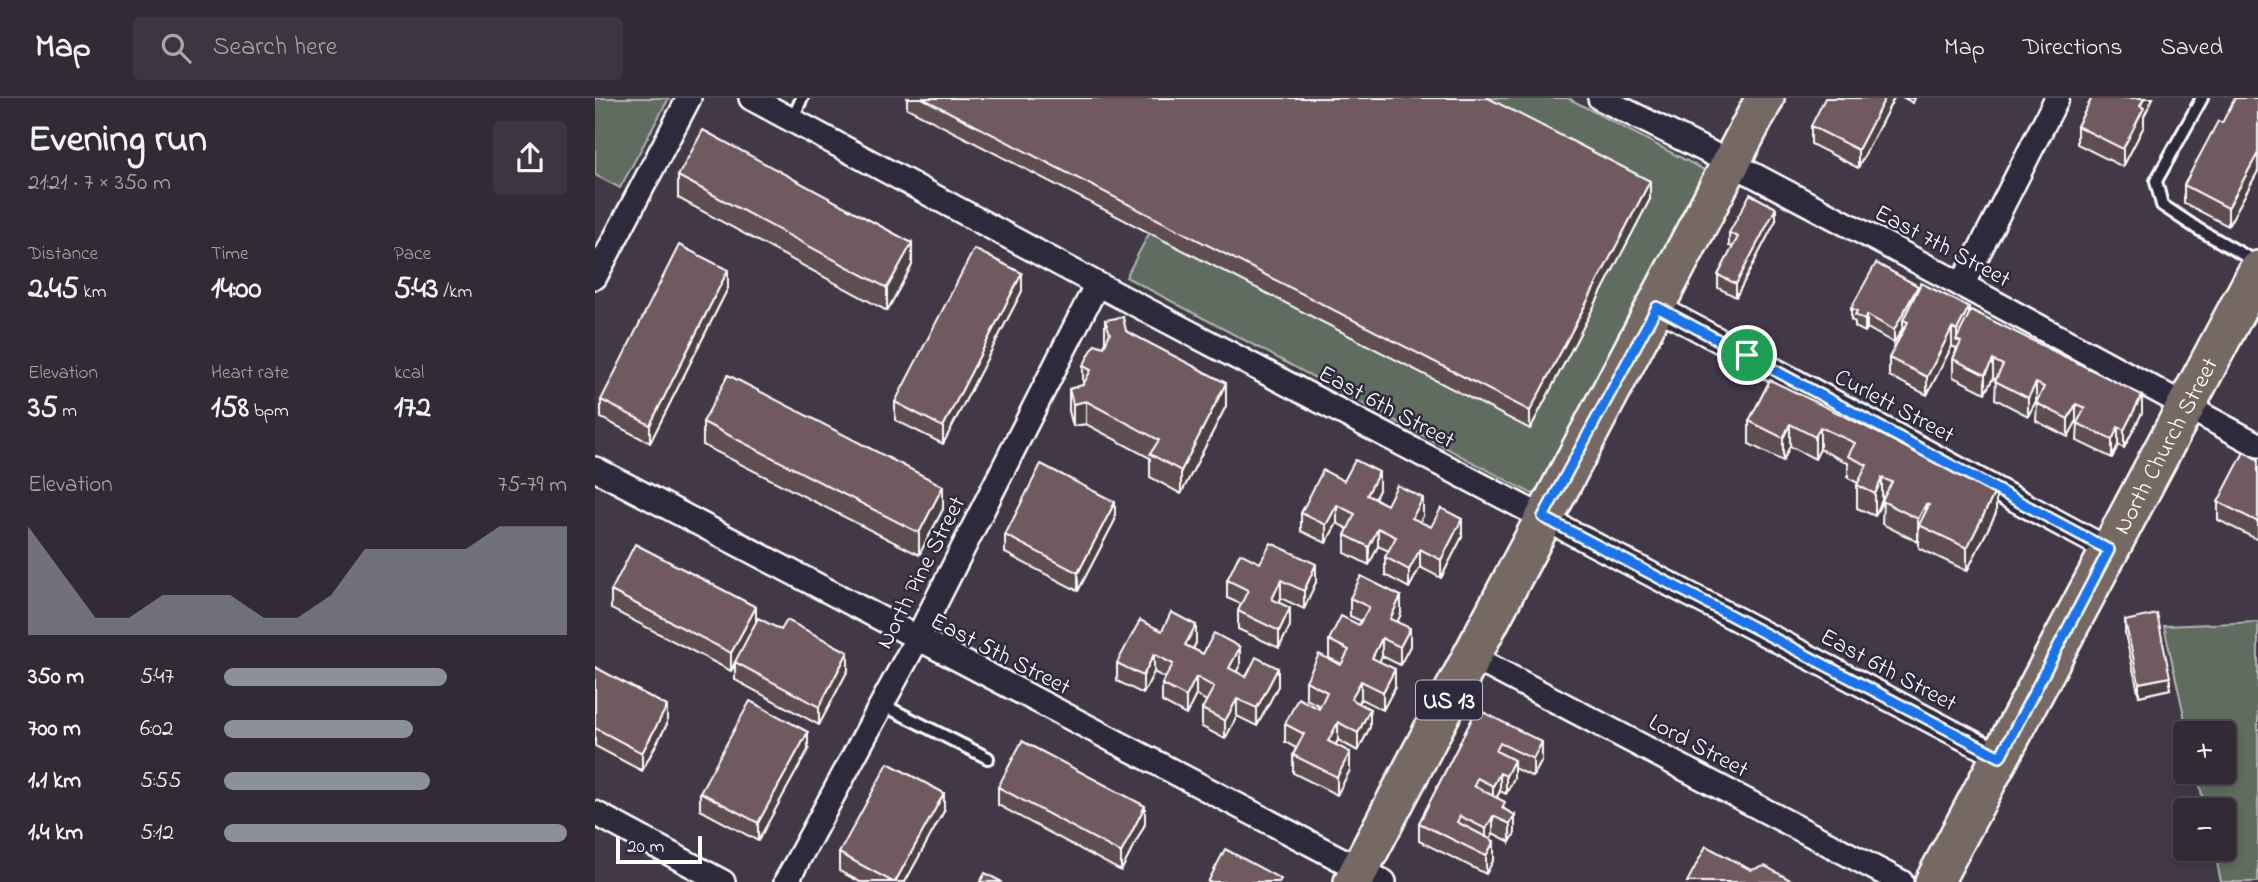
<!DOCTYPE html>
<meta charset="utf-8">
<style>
body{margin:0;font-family:"Indie Flower",sans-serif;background:#3d3641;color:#f1f3f6;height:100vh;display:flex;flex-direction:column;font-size:26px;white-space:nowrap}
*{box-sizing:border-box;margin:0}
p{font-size:23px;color:#a8a7ad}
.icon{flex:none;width:38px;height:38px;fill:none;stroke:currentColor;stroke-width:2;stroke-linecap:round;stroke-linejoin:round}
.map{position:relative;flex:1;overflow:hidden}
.sheet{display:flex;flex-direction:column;background:#322a35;width:595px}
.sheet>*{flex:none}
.tools{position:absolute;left:1578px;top:623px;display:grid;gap:14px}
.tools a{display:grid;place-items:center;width:63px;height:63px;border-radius:7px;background:#322a35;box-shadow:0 4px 10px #0003,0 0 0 2px #4d4650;font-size:35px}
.scale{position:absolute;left:21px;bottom:18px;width:86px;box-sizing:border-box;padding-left:7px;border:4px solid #fff;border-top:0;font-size:19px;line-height:24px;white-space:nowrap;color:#fff;-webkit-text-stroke:5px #2f2a3d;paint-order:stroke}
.pin{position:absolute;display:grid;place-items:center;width:60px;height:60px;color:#fff;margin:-30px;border:4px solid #fff;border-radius:50%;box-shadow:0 2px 7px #0007}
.round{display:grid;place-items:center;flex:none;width:74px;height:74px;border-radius:7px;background:#3d3641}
.overview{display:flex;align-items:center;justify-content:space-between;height:119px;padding:0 28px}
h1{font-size:38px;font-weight:700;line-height:52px}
.stats{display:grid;grid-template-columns:repeat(3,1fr);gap:10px;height:119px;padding:7px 28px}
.stats div{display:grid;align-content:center}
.stats b{font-size:30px;font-weight:700}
.stats small{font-size:19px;font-weight:400}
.stats p{font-size:19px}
.chart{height:196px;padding:14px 28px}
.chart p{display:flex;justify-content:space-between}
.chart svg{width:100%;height:126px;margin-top:7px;fill:#8c9099;opacity:.7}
ul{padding:0 28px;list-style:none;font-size:23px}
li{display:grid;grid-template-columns:112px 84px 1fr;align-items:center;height:52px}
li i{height:18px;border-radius:9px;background:#8c9099}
header{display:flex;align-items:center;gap:42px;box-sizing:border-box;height:98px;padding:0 35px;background:#322a35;border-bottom:2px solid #4d4650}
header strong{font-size:33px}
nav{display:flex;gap:38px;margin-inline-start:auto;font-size:24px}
.search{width:490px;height:63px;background:#3d3641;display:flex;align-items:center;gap:18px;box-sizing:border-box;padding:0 24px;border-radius:7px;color:#a8a7ad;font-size:26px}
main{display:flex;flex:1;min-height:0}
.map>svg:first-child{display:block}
.green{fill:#616c61;stroke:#b0b6b0;stroke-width:2}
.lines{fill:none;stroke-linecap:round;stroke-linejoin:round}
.lane-casing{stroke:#fff;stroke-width:16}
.street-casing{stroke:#fff;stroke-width:28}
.primary-casing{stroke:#fff;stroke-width:42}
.lane{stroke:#2f2a3d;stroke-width:10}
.street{stroke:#2f2a3d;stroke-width:23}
.primary{stroke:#766964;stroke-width:37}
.wall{fill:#5f4d51;stroke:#fff;stroke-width:2}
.shaded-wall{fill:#4e3f42;stroke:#fff;stroke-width:2}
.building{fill:#6f5a5e;stroke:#fff;stroke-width:2}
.route-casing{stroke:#fff;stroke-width:14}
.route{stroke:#1a73e8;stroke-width:9}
.labels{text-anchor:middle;stroke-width:5;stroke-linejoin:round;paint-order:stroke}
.shield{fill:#2f2a3d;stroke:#c1bfc5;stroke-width:2}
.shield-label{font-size:23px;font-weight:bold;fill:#fff}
.street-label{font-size:24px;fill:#fff;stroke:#2f2a3d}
</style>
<header>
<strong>Map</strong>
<div class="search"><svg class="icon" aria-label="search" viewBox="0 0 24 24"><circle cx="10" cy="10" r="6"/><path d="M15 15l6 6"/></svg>Search here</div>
<nav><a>Map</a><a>Directions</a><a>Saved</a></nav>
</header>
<main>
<section class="sheet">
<div class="overview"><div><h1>Evening run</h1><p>21:21 · 7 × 350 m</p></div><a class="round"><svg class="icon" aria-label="share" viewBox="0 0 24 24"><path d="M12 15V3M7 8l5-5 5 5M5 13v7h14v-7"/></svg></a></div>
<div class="stats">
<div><p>Distance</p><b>2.45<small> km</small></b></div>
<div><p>Time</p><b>14:00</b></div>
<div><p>Pace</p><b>5:43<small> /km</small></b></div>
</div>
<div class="stats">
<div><p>Elevation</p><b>35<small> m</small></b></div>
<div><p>Heart rate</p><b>158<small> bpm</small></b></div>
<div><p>kcal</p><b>172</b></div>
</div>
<div class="chart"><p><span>Elevation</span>75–79 m</p>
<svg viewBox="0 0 160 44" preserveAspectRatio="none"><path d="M0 44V6L10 22L20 38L30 38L40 30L50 30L60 30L70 38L80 38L90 30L100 14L110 14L120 14L130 14L140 6L150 6L160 6V44z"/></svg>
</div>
<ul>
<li><b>350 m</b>5:47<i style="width:65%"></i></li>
<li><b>700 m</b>6:02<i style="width:55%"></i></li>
<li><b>1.1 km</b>5:55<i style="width:60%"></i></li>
<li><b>1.4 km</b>5:12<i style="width:100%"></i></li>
</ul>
</section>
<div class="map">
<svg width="1663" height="784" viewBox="0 0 1663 784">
<rect width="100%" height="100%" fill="#423847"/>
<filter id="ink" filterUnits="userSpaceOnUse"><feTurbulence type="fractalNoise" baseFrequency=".0143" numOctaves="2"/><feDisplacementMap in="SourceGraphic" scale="14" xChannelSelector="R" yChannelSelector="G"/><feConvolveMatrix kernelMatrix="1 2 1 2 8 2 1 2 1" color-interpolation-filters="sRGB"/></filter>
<g filter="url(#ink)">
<g class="green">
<path d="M0,0H74L25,90L0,77Z"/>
<path d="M626,0H973L1115,75L945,400L531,179Z"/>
<path d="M1663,524V784H1626L1619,751H1629V712H1610L1602,674H1629V635H1593L1569,528Z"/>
</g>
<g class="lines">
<defs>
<g id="lane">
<path d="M1607,0L1561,83L1567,107L1603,131L1663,165"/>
<path d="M197,22L207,0"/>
<path d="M286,606L393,660"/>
</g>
<g id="street">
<path d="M156,0L502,186L1405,659"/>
<path d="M1005,0L1136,65L1367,187L1663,347"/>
<path d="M0,179L94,0"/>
<path d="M1367,187L1462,0"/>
<path d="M1062,209L1514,452"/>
<path d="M0,371L789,784"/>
<path d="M877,559L1306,784"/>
<path d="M0,715L128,784"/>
<path d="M191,784L322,541L502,186"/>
</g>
<g id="primary">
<path d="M758,784L1170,0"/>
<path id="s1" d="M1339,784L1663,172"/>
</g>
</defs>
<use href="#lane" class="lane-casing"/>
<use href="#street" class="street-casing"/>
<use href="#primary" class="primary-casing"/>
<use href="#lane" class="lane"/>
<use href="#street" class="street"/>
<use href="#primary" class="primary"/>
</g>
<g class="wall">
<path d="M312,0H893L1055,101L935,331L312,10Z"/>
<path d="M1299,0L1263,70L1216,46V28Z"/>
<path d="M1309,0H1320L1318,5Z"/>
<path d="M1497,0H1558L1549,18V28L1528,69L1482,46V28Z"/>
<path d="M1663,0V73L1633,128L1589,105V87L1627,25Z"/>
<path d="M83,78L317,167L292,213L83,100Z"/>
<path d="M1181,122L1141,199L1123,190V177L1138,149L1134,148V135Z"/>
<path d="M133,190L55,345L6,320V302Z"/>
<path d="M1323,192L1374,217L1547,315L1529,350L1523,347L1517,360L1482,343L1483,324H1481L1473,339L1441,323L1442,304L1441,303L1433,318L1400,301L1401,282L1398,280L1390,295L1358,279V261L1361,253V250L1357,248L1332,297L1294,278V260L1308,233V229L1299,245L1272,230L1270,234L1260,229V224L1256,222V210Z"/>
<path d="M427,193L348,346L300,322V304Z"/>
<path d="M510,222L531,233L631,308L586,396L555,379V360L491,326L478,328L474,313V291L488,287V268L509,249L510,246Z"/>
<path d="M1175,282L1401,415L1372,473L1324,450V442L1323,444L1287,426L1288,402L1280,418L1262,410V387L1263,385L1253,380V365L1225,351L1220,361L1195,348L1188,363L1154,346V323Z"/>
<path d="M108,324L348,411L324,457L108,347Z"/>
<path d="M1663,362V442L1623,422V404Z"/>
<path d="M749,383L784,392L780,400L792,407L828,418L824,424L836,429L867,439L846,480L825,469L814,490L790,477V459L794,453L783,448L774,467L750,455V437L753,431L742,425L731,445L706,433V415Z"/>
<path d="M520,422L483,493L410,455V437Z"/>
<path d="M665,465L721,484L709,511L686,500L684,505L695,528L684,550L643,531V513L646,506L632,500V482Z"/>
<path d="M16,493L161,525L253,572L224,627L140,582V567L136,573L16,511Z"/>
<path d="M755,500L806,516L802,524L815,548L805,567L787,558L784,563L800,589L788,612L766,601L763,605L775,629L763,653L743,642L741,647L755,672L742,697L698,675V657L701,650L690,644V626L724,611L725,608L711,601V583L747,566L734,560V542L764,527L766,523L755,518Z"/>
<path d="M1530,523L1575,591L1544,598L1530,536Z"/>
<path d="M567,533L601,545L598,551L608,556L645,567L641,574L651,579L683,588L662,628L642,618L630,641L607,629V611L612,603L601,597L591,617L567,604V586L570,580L559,574L548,596L522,583V565Z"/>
<path d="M0,569L72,626L47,673L0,648Z"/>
<path d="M882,611L947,662L938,679L919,670V680L911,696L905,693L902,699L910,712L920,735L915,744L898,735L895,741L899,761L891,776L824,743V725Z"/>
<path d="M213,652L163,743L105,712V694Z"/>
<path d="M403,689L550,726L526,773L403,707Z"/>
<path d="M349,713L310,784H265L244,773V755Z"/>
</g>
<g class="shaded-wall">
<path d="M1290,0H1299L1263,70V52Z"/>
<path d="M1549,0H1558L1549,18V28L1528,69V51Z"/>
<path d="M1663,55V73L1633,128V110Z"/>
<path d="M1055,83V101L935,331V313Z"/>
<path d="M1181,110V122L1141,199V186Z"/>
<path d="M317,145V167L292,213V190Z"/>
<path d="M133,172V190L55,345V327Z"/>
<path d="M427,175V193L348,346V329Z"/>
<path d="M1323,188V201L1308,222V229L1299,245V232Z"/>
<path d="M1374,209V227L1362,242V232Z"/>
<path d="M1272,217V230L1270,234V222Z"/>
<path d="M1357,230V248L1332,297V279Z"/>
<path d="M1398,262V280L1390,295V277Z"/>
<path d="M631,285V308L586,396V373Z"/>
<path d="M1441,285V303L1433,318V300Z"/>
<path d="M1547,297V315L1529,350V332Z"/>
<path d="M491,303V326L478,328V306Z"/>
<path d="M1481,306V324L1473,339V321Z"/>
<path d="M1195,326V348L1188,363V340Z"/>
<path d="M1225,329V351L1220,361V339Z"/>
<path d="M1523,329V347L1517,360V342Z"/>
<path d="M784,374V392L772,415V397Z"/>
<path d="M1287,380V402L1280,418V396Z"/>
<path d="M348,388V411L324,457V435Z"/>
<path d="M1401,392V415L1372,473V450Z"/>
<path d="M828,400V418L817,438V420Z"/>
<path d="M520,404V422L483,493V475Z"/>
<path d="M1331,406V428L1324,427L1323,444V421Z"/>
<path d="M742,407V425L731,445V427Z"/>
<path d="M867,421V439L846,480V462Z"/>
<path d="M783,430V448L774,467V449Z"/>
<path d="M825,451V469L814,490V472Z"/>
<path d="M721,466V484L709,511V493Z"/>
<path d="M686,482V500L677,519V501Z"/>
<path d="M806,498V516L795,539V521Z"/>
<path d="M161,509V527L140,564L136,573V555Z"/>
<path d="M695,510V528L684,550V533Z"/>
<path d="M601,527V545L590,565V547Z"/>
<path d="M815,530V548L805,567V549Z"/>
<path d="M787,540V558L777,578V560Z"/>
<path d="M645,549V567L634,588V570Z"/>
<path d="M253,554V572L224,627V609Z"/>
<path d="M559,556V574L548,596V578Z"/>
<path d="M683,570V588L662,628V610Z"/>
<path d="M800,571V589L788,612V594Z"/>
<path d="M601,579V597L591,617V599Z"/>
<path d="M1575,579V591L1544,598V585Z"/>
<path d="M766,583V601L756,619V601Z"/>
<path d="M642,601V618L630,641V623Z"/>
<path d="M72,608V626L47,673V655Z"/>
<path d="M775,611V629L763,653V635Z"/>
<path d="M743,624V642L733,661V643Z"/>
<path d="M213,634V652L163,743V725Z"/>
<path d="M947,644V662L938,679V661Z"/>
<path d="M755,654V672L742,697V679Z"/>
<path d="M919,662V680L911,696V678Z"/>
<path d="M905,675V693L898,706V688Z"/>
<path d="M349,695V713L310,784H300Z"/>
<path d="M550,708V726L526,773V755Z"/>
<path d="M920,717V735L915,744V726Z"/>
<path d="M898,718V735L891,749V731Z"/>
<path d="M899,743V761L891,776V758Z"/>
</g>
<g class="building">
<path d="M327,0H893L1055,83L935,313Z"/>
<path d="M1230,0H1290L1263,52L1216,28Z"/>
<path d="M1497,0H1549L1545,8L1549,10L1528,51L1482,28Z"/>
<path d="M1640,0H1663V55L1633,110L1589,87L1623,23L1627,25Z"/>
<path d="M108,32L317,145L292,190L83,78Z"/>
<path d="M1155,96L1181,110L1141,186L1123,177L1143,139L1134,135Z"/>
<path d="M84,147L133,172L55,327L6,302Z"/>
<path d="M379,151L427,175L348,329L300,304Z"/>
<path d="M1281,165L1323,188L1299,232L1272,217L1270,222L1260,217L1262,213L1256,210Z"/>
<path d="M1326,185L1374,209L1362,232L1357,230L1332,279L1294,260L1313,224L1308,222Z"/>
<path d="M1376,212L1547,297L1529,332L1523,329L1517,342L1482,325L1490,310L1481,306L1473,321L1441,305L1449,289L1441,285L1433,300L1400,283L1408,267L1398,262L1390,277L1358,261L1366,244L1361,242Z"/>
<path d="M528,219L531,233L631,285L586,373L555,356L564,342L491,303L478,306L474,291L488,287L496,272L488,268L500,246L509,249L515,235L510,222Z"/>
<path d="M133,277L348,388L324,435L108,324Z"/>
<path d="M1175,282L1401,392L1372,450L1324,427L1334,407L1331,406L1323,421L1287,403L1297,384L1287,380L1280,396L1262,387L1272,367L1253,358L1260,345L1225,329L1220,339L1195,326L1188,340L1154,323Z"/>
<path d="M1649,354L1663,362V424L1623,404Z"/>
<path d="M760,362L784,374L772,397L792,407L802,387L828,400L817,420L836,429L846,410L867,421L846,462L825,451L814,472L790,459L801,439L783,430L774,449L750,437L760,416L742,407L731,427L706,415L728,372L749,383Z"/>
<path d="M446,366L520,404L483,475L410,437Z"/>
<path d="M676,445L721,466L709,493L686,482L677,501L695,510L684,533L643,513L653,492L632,482L645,455L665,465Z"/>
<path d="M40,446L161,509L136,555L16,493Z"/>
<path d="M766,478L806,498L795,521L815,530L805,549L787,540L777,560L800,571L788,594L766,583L756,601L775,611L763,635L743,624L733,643L755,654L742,679L698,657L709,636L690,626L703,600L724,611L732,594L711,583L724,556L746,567L754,552L734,542L746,518L764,527L774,509L755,500Z"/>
<path d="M576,514L601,527L590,547L608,556L619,535L645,549L634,570L651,579L661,559L683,570L662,610L642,601L630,623L607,611L619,589L601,579L591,599L567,586L578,566L559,556L548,578L522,565L545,522L567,533Z"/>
<path d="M1562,516L1575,579L1544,585L1530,523Z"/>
<path d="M163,520L186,532L192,522L253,554L224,609L140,564Z"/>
<path d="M0,569L72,608L47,655L0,630Z"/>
<path d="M155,603L213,634L163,725L105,694Z"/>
<path d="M882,611L947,644L938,661L905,645L901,653L919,662L911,678L905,675L898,688L882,680L879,688L910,704L907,710L920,717L915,726L898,718L891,731L865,718L862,724L899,743L891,758L824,725Z"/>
<path d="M427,643L550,708L526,755L403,689Z"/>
<path d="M293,665L349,695L300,784H298L244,755Z"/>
<path d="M1111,748L1156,772L1170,768L1199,784H1092Z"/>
<path d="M630,751L686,781L684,784H613Z"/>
<path d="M390,775L407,784H385Z"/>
</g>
</g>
<g class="lines" filter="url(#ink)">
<defs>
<path id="route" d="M1062,209L1514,452L1405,659L948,419Z"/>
</defs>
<use href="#route" class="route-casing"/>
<use href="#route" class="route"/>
</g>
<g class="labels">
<rect class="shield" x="821" y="582.5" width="66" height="39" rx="5"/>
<g class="shield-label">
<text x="854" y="610">US 13</text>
</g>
<g class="street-label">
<text transform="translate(1348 147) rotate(28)" y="8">East 7th Street</text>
<text transform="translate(1300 307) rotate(28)" y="8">Curlett Street</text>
<text transform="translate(792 308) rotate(28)" y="8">East 6th Street</text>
<text dy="8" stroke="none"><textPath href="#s1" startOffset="494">North Church Street</textPath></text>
<text transform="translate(325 474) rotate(-63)" y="8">North Pine Street</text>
<text transform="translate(406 555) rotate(27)" y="8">East 5th Street</text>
<text transform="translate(1294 571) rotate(28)" y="8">East 6th Street</text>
<text transform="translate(1104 647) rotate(28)" y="8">Lord Street</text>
</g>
</g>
</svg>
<div class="tools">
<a>+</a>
<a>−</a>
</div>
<div class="scale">20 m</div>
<div class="pin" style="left:1152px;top:257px;background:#1e9e55"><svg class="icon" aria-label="arrive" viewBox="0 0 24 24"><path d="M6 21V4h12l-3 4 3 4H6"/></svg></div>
</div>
</main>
